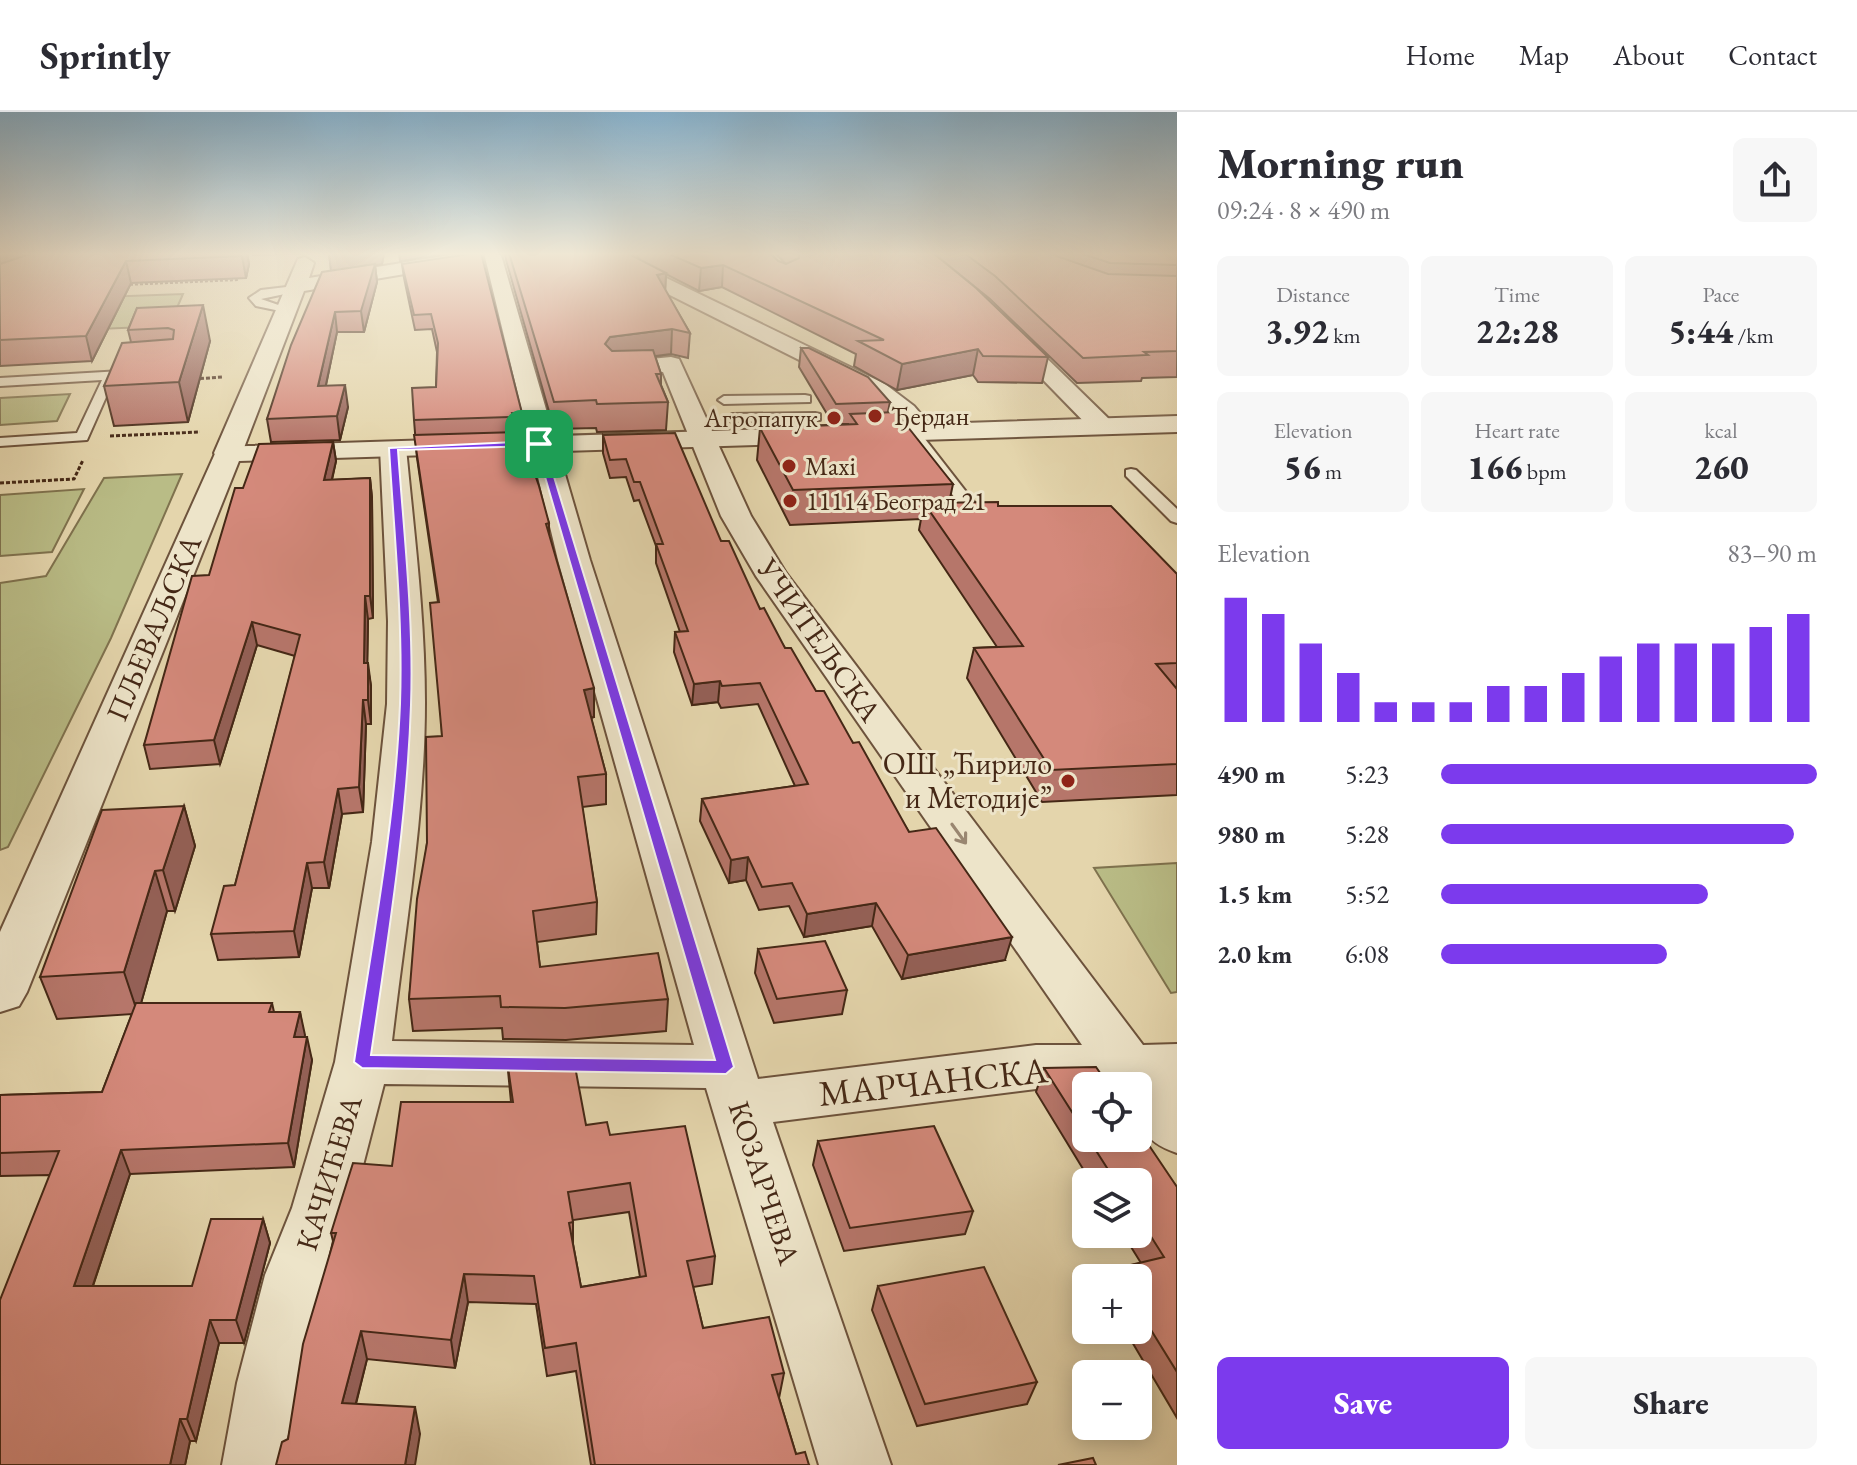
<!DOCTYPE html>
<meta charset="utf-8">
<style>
body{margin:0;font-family:"EB Garamond",serif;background:#f7f7f7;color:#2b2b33;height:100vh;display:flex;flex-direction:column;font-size:30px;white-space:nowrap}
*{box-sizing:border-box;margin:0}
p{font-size:26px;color:#7c7c81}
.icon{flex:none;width:44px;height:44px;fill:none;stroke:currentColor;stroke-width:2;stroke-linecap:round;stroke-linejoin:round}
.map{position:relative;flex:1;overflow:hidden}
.side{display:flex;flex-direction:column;background:#fff;width:680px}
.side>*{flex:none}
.fabs{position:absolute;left:1072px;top:960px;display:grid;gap:16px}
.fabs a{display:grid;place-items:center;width:80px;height:80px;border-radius:12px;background:#fff;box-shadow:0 4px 20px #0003;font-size:40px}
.pin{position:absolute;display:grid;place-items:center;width:68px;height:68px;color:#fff;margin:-34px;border-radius:16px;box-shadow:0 4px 12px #0006}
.round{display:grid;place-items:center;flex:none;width:84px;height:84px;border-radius:12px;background:#f7f7f7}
.head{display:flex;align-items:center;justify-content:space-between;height:136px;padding:0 40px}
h1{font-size:44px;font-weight:800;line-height:60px}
.metrics{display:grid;grid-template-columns:repeat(3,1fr);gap:12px;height:136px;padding:8px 40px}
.metrics div{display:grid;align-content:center;border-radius:12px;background:#f7f7f7;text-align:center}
.metrics b{font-size:34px;font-weight:800}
.metrics small{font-size:22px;font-weight:400}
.metrics p{font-size:22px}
.chart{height:224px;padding:16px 40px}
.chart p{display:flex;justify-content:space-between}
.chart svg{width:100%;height:144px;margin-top:8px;stroke:#7c3aed;stroke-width:6}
.button{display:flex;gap:16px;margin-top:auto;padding:16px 40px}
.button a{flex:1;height:92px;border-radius:12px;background:#7c3aed;color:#fff;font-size:32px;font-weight:800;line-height:92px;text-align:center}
.button a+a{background:#f7f7f7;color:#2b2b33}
ul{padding:0 40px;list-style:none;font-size:26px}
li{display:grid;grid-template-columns:128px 96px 1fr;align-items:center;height:60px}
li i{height:20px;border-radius:10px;background:#7c3aed}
header{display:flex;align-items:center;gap:48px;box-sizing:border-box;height:112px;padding:0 40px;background:#fff;border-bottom:2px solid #e1e1e2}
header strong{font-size:38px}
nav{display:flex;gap:44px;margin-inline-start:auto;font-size:28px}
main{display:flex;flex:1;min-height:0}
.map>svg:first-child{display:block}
.green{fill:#b9bc86;stroke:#7f724e;stroke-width:2}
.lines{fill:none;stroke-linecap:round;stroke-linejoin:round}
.service-casing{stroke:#6d533c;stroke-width:4}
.minor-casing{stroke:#6d533c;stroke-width:4}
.tertiary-casing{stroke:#6d533c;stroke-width:4}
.path-far1{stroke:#452816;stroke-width:2;stroke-dasharray:3 2;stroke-linecap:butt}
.path{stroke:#452816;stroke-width:3;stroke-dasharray:4 2;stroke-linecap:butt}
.service{fill:#ede4c9;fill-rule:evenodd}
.minor{fill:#ede4c9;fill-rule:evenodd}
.tertiary{fill:#ede4c9;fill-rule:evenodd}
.wall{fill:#b6766a;stroke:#452816;stroke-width:2;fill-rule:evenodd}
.shaded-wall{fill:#946056;stroke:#452816;stroke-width:2}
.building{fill:#d4897b;stroke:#452816;stroke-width:2;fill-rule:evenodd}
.oneway{stroke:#998670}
.route{fill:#7c3aed;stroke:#fff;stroke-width:2;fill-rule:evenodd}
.poi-dot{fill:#8f2418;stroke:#ede4c9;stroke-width:3}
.labels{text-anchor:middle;stroke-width:6;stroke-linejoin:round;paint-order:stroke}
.far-poi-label{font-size:26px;fill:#452816;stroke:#ede4c9;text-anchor:start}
.street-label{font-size:30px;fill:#452816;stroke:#ede4c9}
.poi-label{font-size:30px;fill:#452816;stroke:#ede4c9;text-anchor:end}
.near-street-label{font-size:36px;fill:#452816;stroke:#ede4c9}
</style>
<header>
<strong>Sprintly</strong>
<nav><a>Home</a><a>Map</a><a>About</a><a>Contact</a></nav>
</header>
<main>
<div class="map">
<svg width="1177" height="1353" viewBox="0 0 1177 1353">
<rect width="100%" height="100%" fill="#e4d5ac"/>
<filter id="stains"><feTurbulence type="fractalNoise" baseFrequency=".0025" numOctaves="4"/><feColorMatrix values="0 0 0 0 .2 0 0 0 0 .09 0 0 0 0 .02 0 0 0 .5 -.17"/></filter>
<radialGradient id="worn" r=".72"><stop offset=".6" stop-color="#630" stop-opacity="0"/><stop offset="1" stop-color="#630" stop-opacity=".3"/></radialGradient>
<g class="green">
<path d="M183,182L169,214L51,219L74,186Z"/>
<path d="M70,282L57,309L0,313V286Z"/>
<path d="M182,362L111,526L8,735L0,738V471L46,464L104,366Z"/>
<path d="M84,377L52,440L0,444V383Z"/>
<path d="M1177,751V880L1171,881L1094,756Z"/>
</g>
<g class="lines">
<defs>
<g id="service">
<path d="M295,174L300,177L299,179L261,187L290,197V201L256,194L249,186L261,178Z"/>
<path d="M139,258L143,259V265L114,267L87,328L0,334V326L77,321L102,268L0,274V266Z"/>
<path d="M805,283L810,284V290L724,292L718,288L724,284Z"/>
<path d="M815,301L820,302V308L732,310L725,306L732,302Z"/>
<path d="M913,317L918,318L988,408V414H976L906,321Z"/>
<path d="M1131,357L1136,358L1177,397V411L1171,409L1126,364V358Z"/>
</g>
<g id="minor">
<path d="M484,141L501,143L590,448L758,967L1036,933H1082L756,464L721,404L663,260L620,264L612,262L608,257L612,252L620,250L671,245L679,247L751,404L786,461L1143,933L1177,932V1041C1139,1028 1138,1011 1138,974L1036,977L773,1010L891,1353H819L706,976L384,972L352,1096L329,1163L305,1271L294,1353H222L237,1271L265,1163L292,1096L335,950L372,730L387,592L388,509L380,336L384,330H402L406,336C414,420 425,505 425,590C425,703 405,817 392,929L694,933L558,448Z"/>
<path d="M615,141H633L638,150L654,160L885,272L914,294L936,320L932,326H914L896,304L867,282L640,168L623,157Z"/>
<path d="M909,141H929L988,189L1112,310L1116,315L1112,320H1094L974,197Z"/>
<path d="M457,142L464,144L466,148L464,152L304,179L242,341L238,347H218L214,341L298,147L305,145L314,151L309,166Z"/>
</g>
<path id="tertiary" d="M1177,304V320L239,349L27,880L19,894L0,900V820L218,335Z"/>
</defs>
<use href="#service" class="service-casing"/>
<use href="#minor" class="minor-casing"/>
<use href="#tertiary" class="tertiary-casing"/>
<path class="path-far1" d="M125,173L239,168"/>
<g class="path">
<path d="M194,267L223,265"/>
<path d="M110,324L200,320"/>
<path d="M0,371L74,367L83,348"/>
</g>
<use href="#service" class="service"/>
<use href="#minor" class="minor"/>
<use href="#tertiary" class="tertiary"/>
</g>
<g class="wall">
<path d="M0,141H247L249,152L246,166L131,171L92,249L0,254Z"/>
<path d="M253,141H311L253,143Z"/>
<path d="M329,141H384L382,152L375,153L377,170L364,220H337L326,273L348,295L340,328L271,330L267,307L331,158Z"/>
<path d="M505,141H627L640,148L635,141H770L778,149L786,152L775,141H933L1048,245L1042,271L978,270L973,263L897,278L854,254L856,242L722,175L699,179L666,162L665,178L690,221L688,246L671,242L655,244L661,262V273L668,290L666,318L597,320L596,316L554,317L506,148Z"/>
<path d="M933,141H1177V265L1142,266L1141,269L1077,271L990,187Z"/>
<path d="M402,152L522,301L523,318H513V320L549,411V425L594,605L591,606L606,662V692L582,695L597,790L596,822L537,830L540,855L668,887L666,919L566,928L503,927L502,916L413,919L409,887L427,731L442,624L438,490L417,346L414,308L436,275L437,240L432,217L415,218L404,166Z"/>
<path d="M137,196L210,229L188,310L114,314L104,274L131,230L128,218Z"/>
<path d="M801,236L890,290L888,300L953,372L949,391L998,394L1177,462V683L1042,690L967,566L974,536L997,535L919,418L921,407L790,413L757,348L760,316L849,312H833L799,255Z"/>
<path d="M603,323L721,429L760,497L785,536L853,631L909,720L1005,848L902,867L872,814L804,825L789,794L759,798L746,768L729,771L700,709L702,687L795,674L758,592L721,596L718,590L692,593L674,540L675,520H680L656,451V434L639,388L634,389L626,365L610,366L603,341Z"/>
<path d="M333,330L336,349L332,368L370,366L372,386L373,506L368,507L367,551L371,574V612H366L363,700L342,702L329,776H312L299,845L218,848L211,822L235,773L295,544L257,533L220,652L150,657L144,633L243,376Z"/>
<path d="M184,694L195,734L175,799H167L141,891H272L274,900H300L304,925L312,948L294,1055L130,1062L93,1174H192L263,1107L270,1131L244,1231H219L196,1329H190L185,1353H0L50,1063L0,1064V983L102,980L132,902L57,907L40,865Z"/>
<path d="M758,837L847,878L842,902L774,911L755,861Z"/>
<path d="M507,948L586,1013L610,1023L715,1144L712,1172L693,1175L703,1216L784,1261L779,1286L796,1342L809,1353H591L576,1259L547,1264L536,1192L468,1190L455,1256L367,1247L356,1292L420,1322L288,1327L333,1129L331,1121L392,1054L511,990ZM629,1100L640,1165L581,1175L573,1132V1108Z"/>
<path d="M1044,956L1086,974V1026H1138L1177,1075V1306L1125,1218H1138V1166H1110L1114,1157L1141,1151L1123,1122H1138V1070H1091L1036,980Z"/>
<path d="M818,1029L973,1099L965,1122L844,1139L813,1053Z"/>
<path d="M878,1174L1037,1270L1027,1292L917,1314L872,1198Z"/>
</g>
<g class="shaded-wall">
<path d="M0,141H49L0,164Z"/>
<path d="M243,141H247L249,152L246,166L242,144Z"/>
<path d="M329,141H384L382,152L375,153L377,170L364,220L361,199L331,159Z"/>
<path d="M399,141H453L400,149Z"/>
<path d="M126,149L131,171L92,249L86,224Z"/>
<path d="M723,153L722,175L699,179L701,156Z"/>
<path d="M666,161L665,184L657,163Z"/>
<path d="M203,193L210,229L188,310L179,270Z"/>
<path d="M335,200L337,220L321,296L318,274Z"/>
<path d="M672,217L671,242L610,250L605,232L610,225Z"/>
<path d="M978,237L973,263L897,278L902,252Z"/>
<path d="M345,273L348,295L340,328L337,304Z"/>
<path d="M333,330L336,349L327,388L324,368Z"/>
<path d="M370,366L372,386L373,506L370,484Z"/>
<path d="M365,484L368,507L367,575L364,551Z"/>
<path d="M252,510L257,533L220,652L214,628Z"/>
<path d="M368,551L371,574V612L368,588Z"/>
<path d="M720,569L718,590L692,593L694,572Z"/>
<path d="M594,576V605L584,607V578Z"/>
<path d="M363,588L366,612L363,700L359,675Z"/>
<path d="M338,677L342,702L329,776L324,750Z"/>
<path d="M184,694L195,734L175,799L163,758Z"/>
<path d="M748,745L746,768L729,771L731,748Z"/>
<path d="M307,751L312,776L299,845L294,819Z"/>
<path d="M155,759L167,799L138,902L124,860Z"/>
<path d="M876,791L872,814L804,825L807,802Z"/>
<path d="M1012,825L1005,848L902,867L908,843Z"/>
<path d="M300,900L305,923L300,949L294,925Z"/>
<path d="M307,925L312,948L294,1055L288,1031Z"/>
<path d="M121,1038L130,1062L85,1197L74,1174Z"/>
<path d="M263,1107L270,1131L244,1231L236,1208Z"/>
<path d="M464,1162L468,1190L455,1256L451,1228Z"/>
<path d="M210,1208L219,1231L196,1329L187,1307Z"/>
<path d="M361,1219L367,1247L349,1318L342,1291Z"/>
<path d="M415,1295L420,1322L415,1353H405Z"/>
<path d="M180,1307L190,1329L185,1353H170Z"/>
</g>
<g class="building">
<path d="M33,141H243L242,144L126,149L86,224L0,228V152Z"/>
<path d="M476,141H481L522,301H512L513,305L414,308L412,276L436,275L438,231L431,202L414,203L402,152Z"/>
<path d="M509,141H627L666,161L657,163L690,221L672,217L610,225L605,232L612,239L653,238L661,262H656L668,290L597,292L596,288L554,290Z"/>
<path d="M667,141H770L778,149L786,152L799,146V141H933L976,176L1048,245L983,244L978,237L902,252L858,229L884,228L723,153L701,156Z"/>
<path d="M964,141H1048L1108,162L1177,164V239L1144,240L1148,243L1083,246L995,164Z"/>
<path d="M1080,141H1177V153L1110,151Z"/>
<path d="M375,152L361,199L335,200L318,274L345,273L337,304L267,307L291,233L322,160Z"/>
<path d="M203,193L179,270L104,274L122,231L173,227L174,218L168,216L128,218L137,196Z"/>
<path d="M801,236H809L868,265L890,290L836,292Z"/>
<path d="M896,300L953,372L793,378L760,316L857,312L850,302Z"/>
<path d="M520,320L539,374L549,411L546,412L594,576L584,578L606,662L578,665L597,790L533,799L540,855L658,841L668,887L565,896L501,895L500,884L409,887L417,787L427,731L426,625L442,624L430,491L439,490L414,323Z"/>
<path d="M675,321L721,429H729L760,497L764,496L785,536H791L816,579H824L853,631L859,630L909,720L936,716L1012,825L908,843L876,791L807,802L792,771L762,775L748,745L731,748L702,687L808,672L760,571L722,574L720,569L694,572L675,520L688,519L656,432H663L640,370H634L626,347L610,348L603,323Z"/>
<path d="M333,330L324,368L370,366V484H365L364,551H368V588H363L359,675L338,677L324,750L307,751L294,819L211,822L224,774L235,773L300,523L252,510L214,628L144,633L192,464L209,463L235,376H243L259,332Z"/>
<path d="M998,390V394H1111L1177,462V551L1156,552L1177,577V652L1051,658L974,536L1023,534L924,391Z"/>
<path d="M184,694L163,758L155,759L124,860L40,865L102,698Z"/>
<path d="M825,829L847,878L777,887L758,837Z"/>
<path d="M136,891H272L269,900H300L294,925H307L288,1031L121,1038L74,1174H192L211,1107H263L236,1208H210L187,1307H180L170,1353H0V1188L59,1039L0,1041V983L102,980Z"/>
<path d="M507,948L574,949L586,1013L607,1010L610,1023L685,1014L715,1144L687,1149L703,1216L769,1205L784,1261L772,1263L796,1342L805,1340L809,1353H595L576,1231L545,1236L534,1164L464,1162L451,1228L361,1219L342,1291L415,1295L405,1353H276L282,1330L288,1327L303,1232L336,1121H331L335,1108L353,1051L392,1054L401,990H513ZM630,1071L646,1164L581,1175L569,1111L573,1110L568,1080Z"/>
<path d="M1096,955L1109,974H1086V1022L1044,956Z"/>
<path d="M934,1014L973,1099L850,1116L818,1029Z"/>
<path d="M1138,1017L1177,1075V1260L1138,1197V1166H1119L1114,1157L1164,1145L1138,1104V1070H1116L1088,1026H1138Z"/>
<path d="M984,1155L1037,1270L925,1292L878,1174Z"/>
<path d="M1093,1346L1096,1353H1058Z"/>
</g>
<defs><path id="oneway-shaft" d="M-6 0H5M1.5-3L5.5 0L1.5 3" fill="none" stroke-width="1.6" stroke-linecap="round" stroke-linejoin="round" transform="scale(2)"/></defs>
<use class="oneway" href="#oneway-shaft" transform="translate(959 722) rotate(54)"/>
<linearGradient id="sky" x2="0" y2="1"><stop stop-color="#88b5d2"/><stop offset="0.43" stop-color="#f3ecda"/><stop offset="1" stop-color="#f3ecda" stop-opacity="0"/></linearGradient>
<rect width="1177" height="330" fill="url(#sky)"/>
<path class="route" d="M539,329L544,332L734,955L726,962L362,956L354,950C372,831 395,712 400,592C403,507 394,421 389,336ZM536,334L715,948L371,943C388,827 407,710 411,593C414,508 404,423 398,338Z"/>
<g class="poi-dot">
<circle cx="875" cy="304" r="8"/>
<circle cx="834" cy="306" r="8"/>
<circle cx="789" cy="354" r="8"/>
<circle cx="790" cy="389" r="8"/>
<circle cx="1068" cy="669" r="8"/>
</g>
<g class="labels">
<g class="far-poi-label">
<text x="891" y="313">Ђердан</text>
<text x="818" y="315" text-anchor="end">Агропапук</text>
<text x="805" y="363">Maxi</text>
<text x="806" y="398">11114 Београд 21</text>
</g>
<g class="street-label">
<text transform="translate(154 516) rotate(-67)" y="10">ПЉЕВАЉСКА</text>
<text transform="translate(819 528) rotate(55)" y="10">УЧИТЕЉСКА</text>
<text transform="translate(329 1061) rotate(-73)" y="10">КАЧИЋЕВА</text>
<text transform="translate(764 1071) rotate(72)" y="10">КОЗАРЧЕВА</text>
</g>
<g class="poi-label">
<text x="1052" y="662">ОШ „Ћирило<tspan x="1052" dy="34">и Методије”</tspan></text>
</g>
<g class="near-street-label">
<text transform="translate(933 969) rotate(-6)" y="13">МАРЧАНСКА</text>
</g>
</g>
<rect width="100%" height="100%" filter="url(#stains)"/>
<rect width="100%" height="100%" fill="url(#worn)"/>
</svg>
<div class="fabs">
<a><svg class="icon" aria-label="locate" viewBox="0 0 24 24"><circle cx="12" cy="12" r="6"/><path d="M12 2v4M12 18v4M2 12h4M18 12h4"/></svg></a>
<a><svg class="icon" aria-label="layers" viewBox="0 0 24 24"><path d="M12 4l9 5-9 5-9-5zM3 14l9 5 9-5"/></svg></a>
<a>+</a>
<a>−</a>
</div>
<div class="pin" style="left:539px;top:332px;background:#1e9e55"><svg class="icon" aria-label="arrive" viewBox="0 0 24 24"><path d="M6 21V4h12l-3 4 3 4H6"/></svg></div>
</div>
<section class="side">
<div class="head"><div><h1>Morning run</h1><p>09:24 · 8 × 490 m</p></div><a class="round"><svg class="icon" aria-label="share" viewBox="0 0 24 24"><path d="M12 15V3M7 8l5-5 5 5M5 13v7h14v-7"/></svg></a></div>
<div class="metrics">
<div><p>Distance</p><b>3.92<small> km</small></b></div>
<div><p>Time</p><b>22:28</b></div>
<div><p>Pace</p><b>5:44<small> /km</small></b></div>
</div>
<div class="metrics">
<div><p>Elevation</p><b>56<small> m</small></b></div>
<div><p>Heart rate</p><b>166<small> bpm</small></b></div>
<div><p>kcal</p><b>260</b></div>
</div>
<div class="chart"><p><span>Elevation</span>83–90 m</p>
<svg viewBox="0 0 160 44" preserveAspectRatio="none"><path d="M5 44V6M15 44V11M25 44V20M35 44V29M45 44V38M55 44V38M65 44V38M75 44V33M85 44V33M95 44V29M105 44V24M115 44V20M125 44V20M135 44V20M145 44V15M155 44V11"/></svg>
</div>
<ul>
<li><b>490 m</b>5:23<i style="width:100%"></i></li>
<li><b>980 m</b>5:28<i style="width:94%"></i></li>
<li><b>1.5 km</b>5:52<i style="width:71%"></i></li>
<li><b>2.0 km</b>6:08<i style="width:60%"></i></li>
</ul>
<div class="button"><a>Save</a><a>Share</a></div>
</section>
</main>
